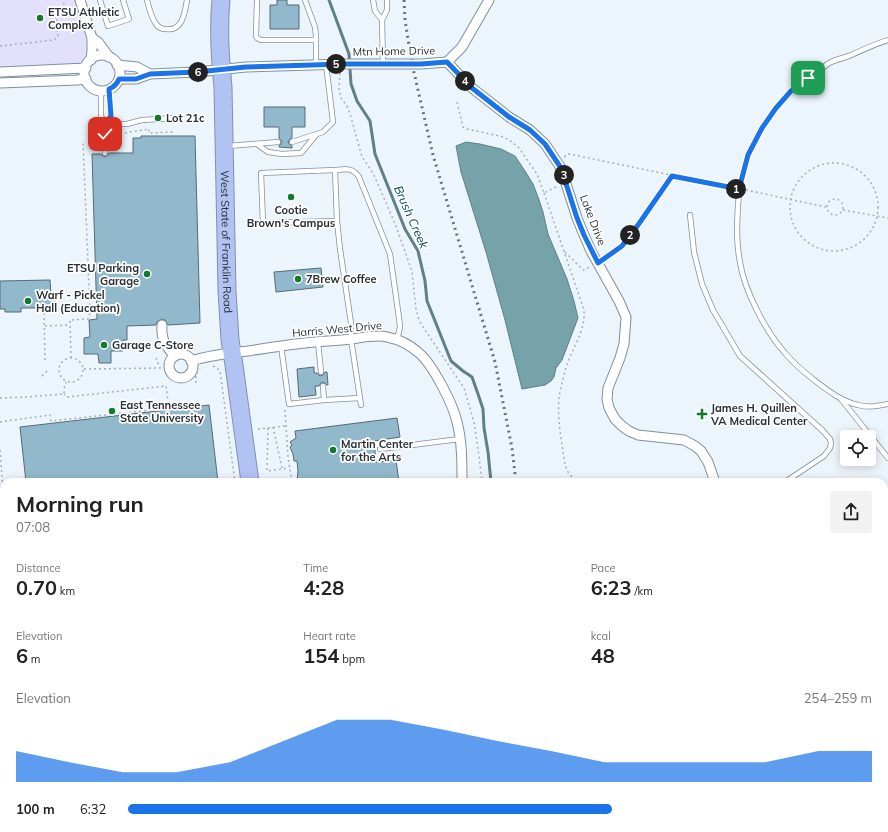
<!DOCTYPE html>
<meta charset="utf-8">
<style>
body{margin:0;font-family:Mulish,sans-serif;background:#f2f2f2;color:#222;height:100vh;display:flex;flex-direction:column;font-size:15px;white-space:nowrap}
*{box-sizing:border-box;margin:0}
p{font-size:13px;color:#767676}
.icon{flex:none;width:22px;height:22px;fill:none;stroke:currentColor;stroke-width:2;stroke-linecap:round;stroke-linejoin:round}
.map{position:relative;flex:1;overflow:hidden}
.details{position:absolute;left:0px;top:478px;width:888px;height:354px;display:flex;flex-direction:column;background:#fff;border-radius:12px 12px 0 0;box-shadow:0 2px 10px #0003}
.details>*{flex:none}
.controls{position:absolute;left:840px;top:430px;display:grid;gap:8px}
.controls a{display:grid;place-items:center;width:36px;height:36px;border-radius:4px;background:#fff;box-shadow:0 2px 10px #0003;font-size:20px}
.pin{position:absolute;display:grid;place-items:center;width:34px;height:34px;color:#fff;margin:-17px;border-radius:8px;box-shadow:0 2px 6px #0006}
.km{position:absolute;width:20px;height:20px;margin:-10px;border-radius:50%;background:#222;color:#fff;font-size:11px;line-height:20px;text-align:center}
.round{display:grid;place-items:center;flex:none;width:42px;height:42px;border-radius:4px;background:#f2f2f2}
.overview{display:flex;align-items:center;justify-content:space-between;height:68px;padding:0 16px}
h1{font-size:22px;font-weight:700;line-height:30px}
.figures{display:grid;grid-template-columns:repeat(3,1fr);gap:6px;height:68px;padding:4px 16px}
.figures div{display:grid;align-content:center}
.figures b{font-size:20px;font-weight:700}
.figures small{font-size:11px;font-weight:400}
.figures p{font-size:11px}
.chart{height:112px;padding:8px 16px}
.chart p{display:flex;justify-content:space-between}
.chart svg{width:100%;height:72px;margin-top:4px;fill:#1a73e8;opacity:.7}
ul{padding:0 16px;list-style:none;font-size:13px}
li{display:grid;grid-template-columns:64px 48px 1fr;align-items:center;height:30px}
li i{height:10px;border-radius:5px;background:#1a73e8}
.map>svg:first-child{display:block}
.green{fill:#e2e0fb}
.water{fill:#76a2a9;stroke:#5f8087}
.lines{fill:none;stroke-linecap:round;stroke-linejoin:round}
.stream{stroke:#5f8087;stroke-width:3}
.building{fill:#92b9cb;stroke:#546b76}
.lane-casing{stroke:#7f90a2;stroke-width:6}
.street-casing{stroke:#7f90a2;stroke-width:11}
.highway-casing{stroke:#8190b1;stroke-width:19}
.path{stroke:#a6aeb6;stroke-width:1.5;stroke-dasharray:2 3;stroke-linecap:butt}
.lane{stroke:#fff;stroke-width:4.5}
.street{stroke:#fff;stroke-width:9}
.highway{stroke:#b0c3f3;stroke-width:17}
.rail{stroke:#6a7178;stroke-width:3;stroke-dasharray:2 4;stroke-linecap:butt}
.route-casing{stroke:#fff;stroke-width:8}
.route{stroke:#1a73e8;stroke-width:5}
.poi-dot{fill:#137a2d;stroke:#fff;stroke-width:1.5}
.labels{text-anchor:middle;stroke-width:3.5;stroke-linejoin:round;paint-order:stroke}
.poi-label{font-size:11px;font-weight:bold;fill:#293037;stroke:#fff;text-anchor:start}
.street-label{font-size:11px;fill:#293037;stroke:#fff}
.water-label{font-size:12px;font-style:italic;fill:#024951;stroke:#fff}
</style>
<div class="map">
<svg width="888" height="832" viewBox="0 0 888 832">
<rect width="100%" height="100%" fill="#ecf4fc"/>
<path class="green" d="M0,0H75L88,44C89,54 86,59 78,64L0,69Z"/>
<path class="water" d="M466,142L480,144L501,149L515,156L525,171L533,184L538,197L543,212L548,234L567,279L574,301L578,318L562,360L556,368L554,377L551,381L545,385L522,389L505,320L486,252L461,172L456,146Z"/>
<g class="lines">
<g class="stream">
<path d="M329,0L349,54L351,84L357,101L370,121L375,154L405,229L418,251L425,281L427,301L451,361L463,371L472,377L478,394L483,409L484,428L488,452L491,482"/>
<path d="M491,832L492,828"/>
</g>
</g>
<g class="building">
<path d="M277,0H287V5H299V29H270V5H277Z"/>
<path d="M264,107H305V127H292V138L290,139L288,142L289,144L292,146V148L279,147V146L280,145L282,142L281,140L279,138V127H264Z"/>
<path d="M141,136H195L200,323L168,325L165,320L162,319L157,322L156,325L127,326V340H123V351H111V363H99L98,354H84V338L90,337L89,320L97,319L92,154H101L103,156L105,157L108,155L109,153H133V138H141Z"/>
<path d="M321,268L323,287L276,292L274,272Z"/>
<path d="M50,280L51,294H55V308H21V312H5V309H0V281Z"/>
<path d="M314,367V373H317L320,376L323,375L325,372H327L328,385H327L325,383L322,382L321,383L319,386H315L316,395L299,397L297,369Z"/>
<path d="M209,405L218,482H26L20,427Z"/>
<path d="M397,418L400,437L374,441L376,462L396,460L399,482H297L298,471L297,461H294L293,454L290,447L292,445L290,442L296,438L295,431Z"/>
</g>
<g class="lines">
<defs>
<g id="lane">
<path d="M100,0L108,26L129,19L123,0"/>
<path d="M147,0C149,8 151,17 156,24C158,27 162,29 166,29C183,32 185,11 187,0"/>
<path d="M257,0L256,36L257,38L261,40H316"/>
<path d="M305,0L315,27L316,36V65"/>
<path d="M373,0L375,11L382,20"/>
<path d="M888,40C875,44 862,50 849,56C842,58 835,60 829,63C825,66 821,69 817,72C795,87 776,105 762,127C747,151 740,178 738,205C737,224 736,243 740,262C744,290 766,332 785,353C793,363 804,372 814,380C827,390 841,401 858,405C868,408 878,406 888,404"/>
<path d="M383,64L382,20L387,10V0"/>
<path d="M101,91V116L105,124V153"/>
<path d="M105,124H127L142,120L175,118"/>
<path d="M105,124L111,116L109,89"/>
<path d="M292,142L323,132L333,122L326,64"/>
<path d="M257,144L268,152L282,154L301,153L316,135"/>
<path d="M228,146L278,142"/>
<path d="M335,170L261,173L263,223L337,221"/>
<path d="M690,215L694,252L702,284L713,310L740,356L822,430L830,439L831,443L830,448L824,456L785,482"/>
<path d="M318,342L321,372"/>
<path d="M281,346L289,404L324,400L360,398"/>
<path d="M323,386L324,400"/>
<path d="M841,399L888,458"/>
<path d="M361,405L351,339V323L340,249L337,221L335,170C346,169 352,167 359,177L390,254L399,318L400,327L397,340"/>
<path d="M380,449L460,439"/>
<path d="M190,828V832"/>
<path d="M466,828L467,832"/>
<path d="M583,828L585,832"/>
<path d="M77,832L80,828"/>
</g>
<g id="street">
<path d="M80,0L92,38V51L91,60"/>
<path d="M92,38L98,42L109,57"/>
<circle cx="102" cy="73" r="18"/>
<path d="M447,62L472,88L509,117L530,130L545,144L561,168L577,218L584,235L591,251L619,301L626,317L624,344L620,358L608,388L607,399L609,408L615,419L622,426L629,431L638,435L684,440L695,446L701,451L708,462L715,482"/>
<path d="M447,62L462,47L489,0"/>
<path d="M117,65L137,67L150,74"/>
<path d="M0,72L86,68"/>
<path d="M119,79H136L150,74L197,72L246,67L345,64H421L447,62"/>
<path d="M0,83L77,80L86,79"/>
<path d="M162,325C161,339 165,346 175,356"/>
<circle cx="181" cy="366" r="12"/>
<path d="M191,361C210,355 229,353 248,351C267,348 286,345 305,343C320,341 336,341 351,339C362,338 375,334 387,337C398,339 410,345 419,353C433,365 453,404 457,422C462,441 462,462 462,482"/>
<path d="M884,580L888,559"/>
<path d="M0,791L4,793"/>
<path d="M48,828V832"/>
<path d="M415,828V832"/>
<path d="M884,828L888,829"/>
<path d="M229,832V828"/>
<path d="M540,832V828"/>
</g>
<g id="highway">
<path id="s1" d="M221,0C218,29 220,58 223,87L227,291L230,340L234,365L250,482"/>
<path d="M294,828L295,832"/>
</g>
</defs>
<use href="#lane" class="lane-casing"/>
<use href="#street" class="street-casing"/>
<use href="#highway" class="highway-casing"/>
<g class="path">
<path d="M0,46L54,40L58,37C57,23 53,19 65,9L63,0"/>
<path d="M340,73L339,89L341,98L347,106L351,117L362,157L373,173L396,226L409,263L412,272L416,309L419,320L423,327L464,388L474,422L479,456L482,482"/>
<path d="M457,102L463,127L467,129L504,137L512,142L519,148L537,174L544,193L558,186"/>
<path d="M118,131V134L149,129V133L174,132"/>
<path d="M564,157L569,154L734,188"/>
<circle cx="834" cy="207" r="44"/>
<path d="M746,190L826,207"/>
<path d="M544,193L584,310C586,332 570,351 565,371C563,380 560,389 559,398C557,420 562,443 565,465L568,472L576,482"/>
<circle cx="835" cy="207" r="8"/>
<path d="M843,210L888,218"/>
<path d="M565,252L583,270L590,267"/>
<path d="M606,258L622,246L638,225L672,176"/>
<path d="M44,308L45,362"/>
<path d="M45,326L70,325"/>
<circle cx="71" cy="370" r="12"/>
<path d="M71,358L70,320L88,319L90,313L83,141"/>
<path d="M213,366L217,368L220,371L235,482"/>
<path d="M84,369L160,368L156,358"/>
<path d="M42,376L47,371"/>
<path d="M196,383V374L200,369"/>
<path d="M0,398L26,397L64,394V389L66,382"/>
<path d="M285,410L288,457L292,482"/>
<path d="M0,422L50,415L51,421L169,408L166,386L67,397L64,394"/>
<path d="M273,427L282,468"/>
<path d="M268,428L267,471L289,468"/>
<path d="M258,429L286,426"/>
<path d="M0,450L3,490L0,493"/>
<path d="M3,490L4,499"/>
<path d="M0,678H4"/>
<path d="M0,712H4"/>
<path d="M0,735L4,731"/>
<path d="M0,738H4"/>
<path d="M0,739L4,744"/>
<path d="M0,761H4"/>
<path d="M34,828L38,832"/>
<path d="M212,828L213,832"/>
<path d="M0,829L4,825"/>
<path d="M481,832L482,828"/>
</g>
<use href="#lane" class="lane"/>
<use href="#street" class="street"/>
<use href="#highway" class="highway"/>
<g class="rail">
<path d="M404,0L405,20L412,64L433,155L495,362L512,448L516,482"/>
<path d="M510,832V828"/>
</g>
</g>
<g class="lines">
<defs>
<path id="route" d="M105,134V124L111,116L109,89C114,87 117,84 119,79H136L150,74L197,72L246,67L345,64H421L447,62L472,88L509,117L530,130L545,144L561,168L577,218L584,235L598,263L622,246L638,225L672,176L739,189L748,155L762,128L776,108L791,91L808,78"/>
</defs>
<use href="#route" class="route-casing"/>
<use href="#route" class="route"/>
</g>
<g class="poi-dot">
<circle cx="40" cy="18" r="4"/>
<circle cx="158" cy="118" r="4"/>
<circle cx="291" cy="197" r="4"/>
<circle cx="147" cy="274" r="4"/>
<circle cx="298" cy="279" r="4"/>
<circle cx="28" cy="301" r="4"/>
<circle cx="104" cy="345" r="4"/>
<circle cx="112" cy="411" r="4"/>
<path d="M700 408h4v4h4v4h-4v4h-4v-4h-4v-4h4z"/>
<circle cx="333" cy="450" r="4"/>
</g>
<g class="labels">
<g class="poi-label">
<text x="48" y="16">ETSU Athletic<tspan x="48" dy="13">Complex</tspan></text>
<text x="166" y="122">Lot 21c</text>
<text x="291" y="214" text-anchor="middle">Cootie<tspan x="291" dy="13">Brown's Campus</tspan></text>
<text x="139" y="272" text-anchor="end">ETSU Parking<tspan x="139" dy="13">Garage</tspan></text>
<text x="306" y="283">7Brew Coffee</text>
<text x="36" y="299">Warf - Pickel<tspan x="36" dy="13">Hall (Education)</tspan></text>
<text x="112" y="349">Garage C-Store</text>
<text x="120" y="409">East Tennessee<tspan x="120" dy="13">State University</tspan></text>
<text x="711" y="412">James H. Quillen<tspan x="711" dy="13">VA Medical Center</tspan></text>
<text x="341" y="448">Martin Center<tspan x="341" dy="13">for the Arts</tspan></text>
</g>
<g class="street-label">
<text transform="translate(394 51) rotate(-1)" y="4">Mtn Home Drive</text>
<text transform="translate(593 220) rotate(69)" y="4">Lake Drive</text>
<text dy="4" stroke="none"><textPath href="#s1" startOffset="242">West State of Franklin Road</textPath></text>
<text transform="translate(337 329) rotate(-5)" y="4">Harris West Drive</text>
</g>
<g class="water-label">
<text transform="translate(411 217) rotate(66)" y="4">Brush Creek</text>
</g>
</g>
</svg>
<div class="controls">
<a><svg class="icon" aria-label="locate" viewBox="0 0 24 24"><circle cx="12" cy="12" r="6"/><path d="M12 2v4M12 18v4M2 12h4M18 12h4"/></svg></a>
</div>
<div class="pin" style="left:808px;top:78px;background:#1e9e55"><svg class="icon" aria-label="arrive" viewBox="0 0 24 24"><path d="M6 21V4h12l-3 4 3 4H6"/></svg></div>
<div class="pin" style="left:105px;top:134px;background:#d93025"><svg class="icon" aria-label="check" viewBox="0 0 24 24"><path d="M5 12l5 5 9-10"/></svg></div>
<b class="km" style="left:736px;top:189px">1</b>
<b class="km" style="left:630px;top:235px">2</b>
<b class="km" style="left:564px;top:175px">3</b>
<b class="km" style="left:465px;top:81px">4</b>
<b class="km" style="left:336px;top:64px">5</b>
<b class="km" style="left:198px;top:72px">6</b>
<section class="details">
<div class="overview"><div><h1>Morning run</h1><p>07:08</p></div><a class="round"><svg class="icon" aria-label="share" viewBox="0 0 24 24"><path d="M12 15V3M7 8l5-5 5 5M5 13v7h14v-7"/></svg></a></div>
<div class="figures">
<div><p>Distance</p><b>0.70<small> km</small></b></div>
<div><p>Time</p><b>4:28</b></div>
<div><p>Pace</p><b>6:23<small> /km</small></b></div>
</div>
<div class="figures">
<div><p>Elevation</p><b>6<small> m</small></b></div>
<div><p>Heart rate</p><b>154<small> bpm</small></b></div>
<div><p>kcal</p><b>48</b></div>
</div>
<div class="chart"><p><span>Elevation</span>254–259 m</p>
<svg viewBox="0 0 160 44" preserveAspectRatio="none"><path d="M0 44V25L10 32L20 38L30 38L40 32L50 19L60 6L70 6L80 12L90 19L100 25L110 32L120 32L130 32L140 32L150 25L160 25V44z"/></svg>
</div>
<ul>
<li><b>100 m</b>6:32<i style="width:65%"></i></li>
</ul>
</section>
</div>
